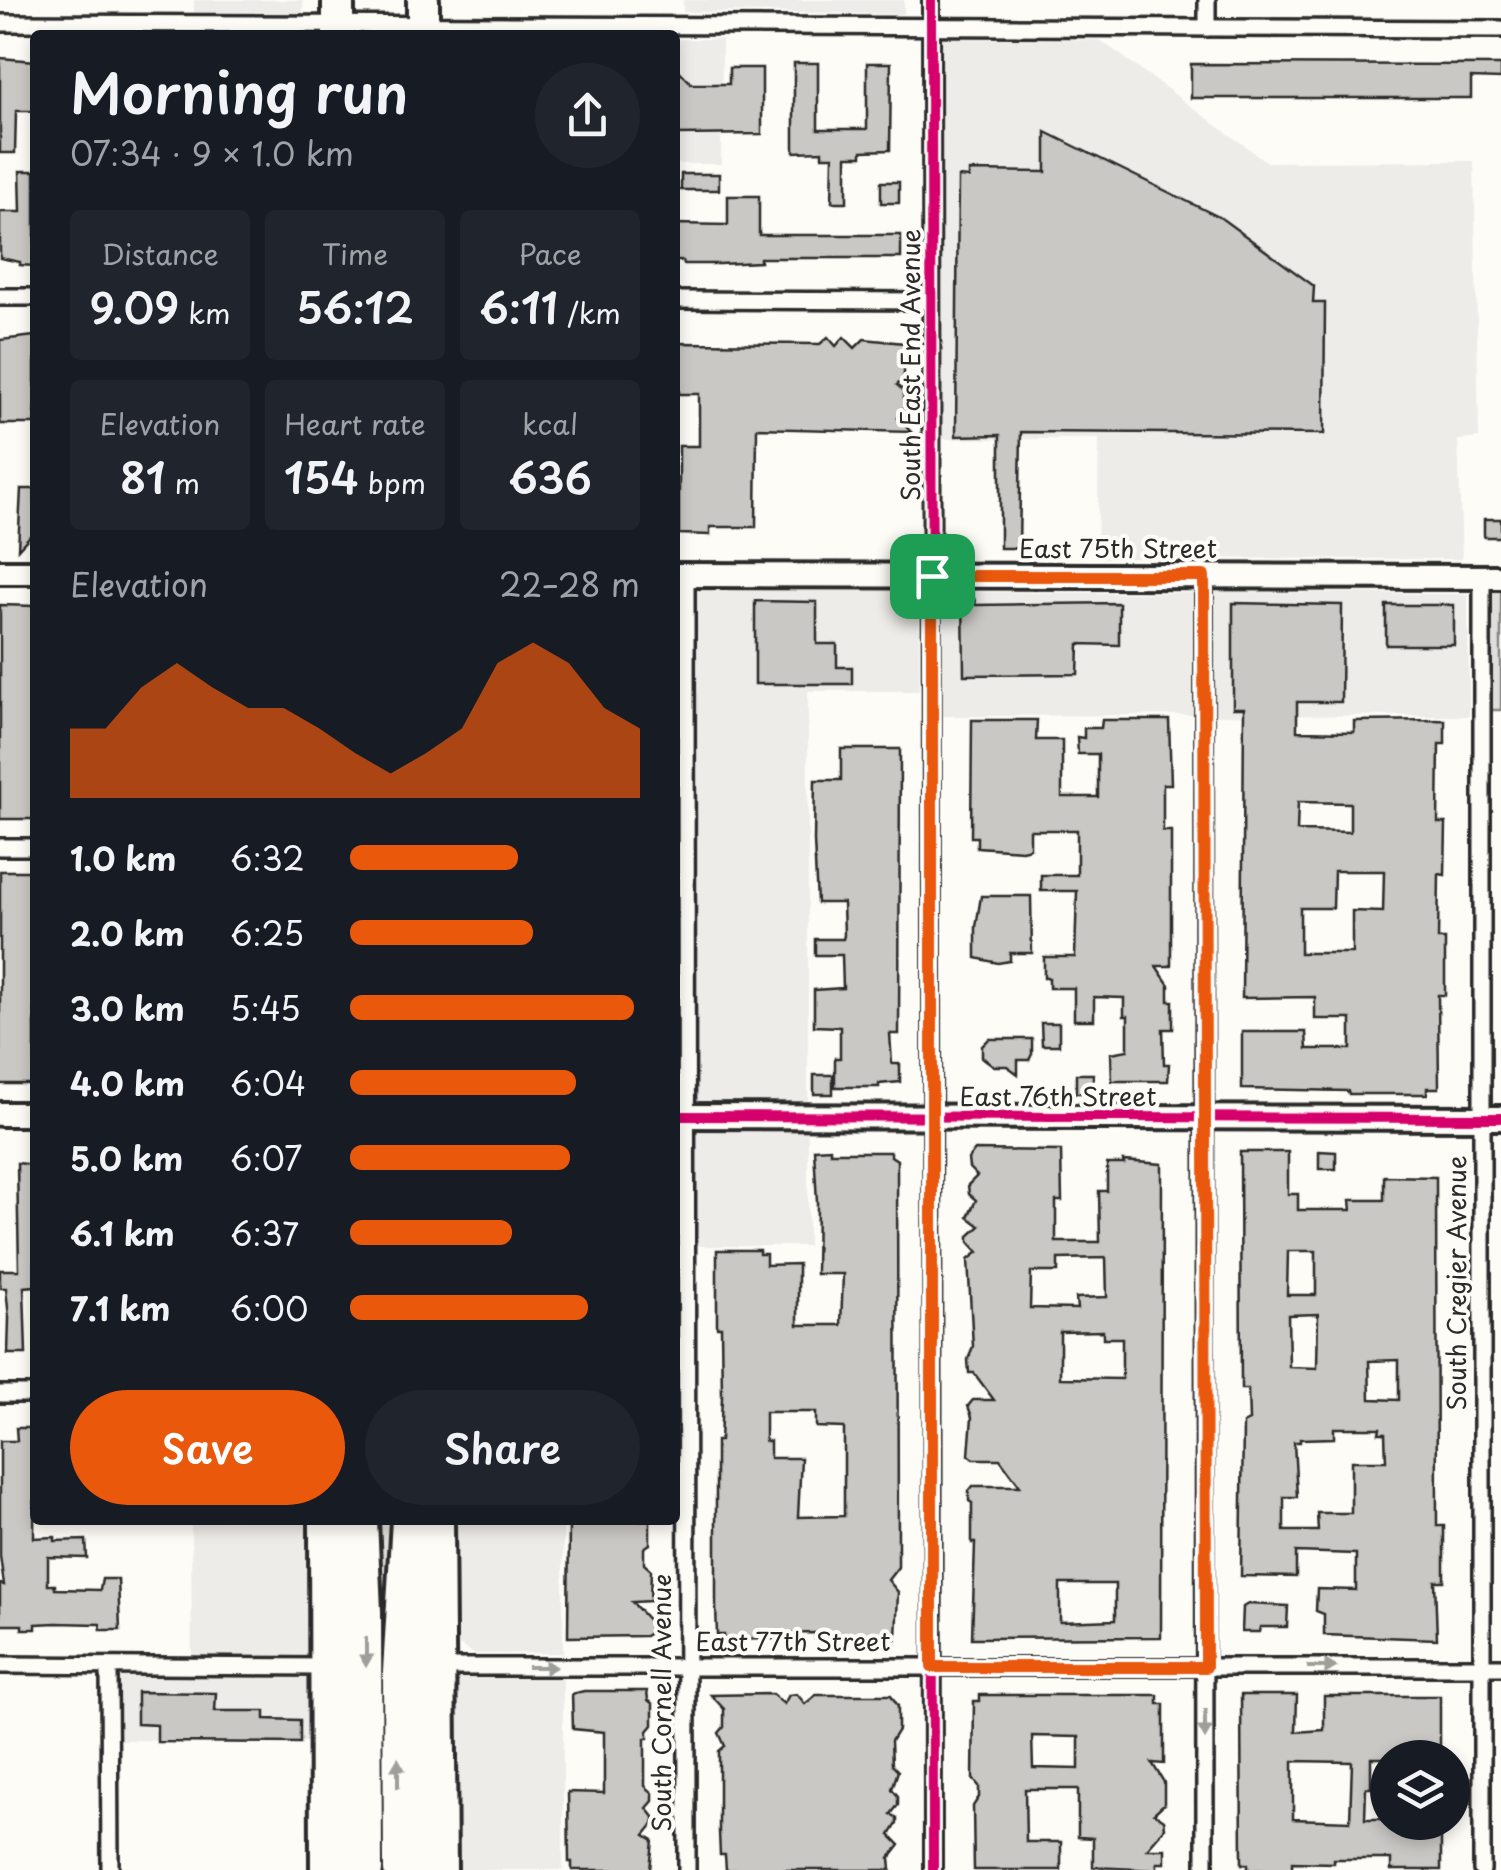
<!DOCTYPE html>
<meta charset="utf-8">
<style>
body{margin:0;font-family:"Playpen Sans",sans-serif;background:#20242c;color:#f1f3f6;height:100vh;display:flex;flex-direction:column;font-size:38px;white-space:nowrap}
*{box-sizing:border-box;margin:0}
p{font-size:32px;color:#9ea1a6}
.icon{flex:none;width:55px;height:55px;fill:none;stroke:currentColor;stroke-width:2;stroke-linecap:round;stroke-linejoin:round}
.map{position:relative;flex:1;overflow:hidden}
.sheet{position:absolute;left:30px;top:30px;width:650px;height:1495px;display:flex;flex-direction:column;background:#171b24;border-radius:10px;box-shadow:0 5px 15px #0003}
.sheet>*{flex:none}
.controls{position:absolute;left:1370px;top:1740px;display:grid;gap:20px}
.controls a{display:grid;place-items:center;width:100px;height:100px;border-radius:50%;background:#171b24;box-shadow:0 5px 15px #0003;font-size:50px}
.pin{position:absolute;display:grid;place-items:center;width:85px;height:85px;color:#fff;margin:-42px;border-radius:20px;box-shadow:0 5px 15px #0006}
.round{display:grid;place-items:center;flex:none;width:105px;height:105px;border-radius:52px;background:#20242c}
.headline{display:flex;align-items:center;justify-content:space-between;height:170px;padding:0 40px}
h1{font-size:55px;font-weight:600;line-height:75px}
.figures{display:grid;grid-template-columns:repeat(3,1fr);gap:15px;height:170px;padding:10px 40px}
.figures div{display:grid;align-content:center;border-radius:10px;background:#20242c;text-align:center}
.figures b{font-size:42px;font-weight:600}
.figures small{font-size:28px;font-weight:400}
.figures p{font-size:28px}
.chart{height:280px;padding:20px 40px}
.chart p{display:flex;justify-content:space-between}
.chart svg{width:100%;height:180px;margin-top:10px;fill:#ea580c;opacity:.7}
.button{display:flex;gap:20px;margin-top:auto;padding:20px 40px}
.button a{flex:1;height:115px;border-radius:60px;background:#ea580c;color:#fff;font-size:40px;font-weight:600;line-height:115px;text-align:center}
.button a+a{background:#20242c;color:#f1f3f6}
ul{padding:0 40px;list-style:none;font-size:32px}
li{display:grid;grid-template-columns:160px 120px 1fr;align-items:center;height:75px}
li i{height:25px;border-radius:12px;background:#ea580c}
.map>svg:first-child{display:block}
.built{fill:#edece8}
.green{fill:#dfdeda;stroke:#858482;stroke-width:2.5}
.building{fill:#c9c8c4;stroke:#2b2b2b;stroke-width:2.5;fill-rule:evenodd}
.lines{fill:none;stroke-linecap:round;stroke-linejoin:round}
.street-casing{stroke:#2b2b2b;stroke-width:22}
.secondary-casing{stroke:#2b2b2b;stroke-width:30}
.highway-casing{stroke:#2b2b2b;stroke-width:38}
.street{stroke:#fdfcf7;stroke-width:15}
.secondary{stroke:#fdfcf7;stroke-width:22}
.highway{stroke:#fdfcf7;stroke-width:30}
.cycleway-casing{stroke:#fdfcf7;stroke-width:16}
.cycleway{stroke:#d6006c;stroke-width:10}
.oneway{fill:#9e9e9b}
.route-casing{stroke:#fff;stroke-width:20}
.route{stroke:#ea580c;stroke-width:12}
.labels{text-anchor:middle;stroke-width:8;stroke-linejoin:round;paint-order:stroke}
.street-label{font-size:25px;fill:#2b2b2b;stroke:#fdfcf7}
</style>
<div class="map">
<svg width="1501" height="1870" viewBox="0 0 1501 1870">
<rect width="100%" height="100%" fill="#fdfcf7"/>
<filter id="ink" filterUnits="userSpaceOnUse"><feTurbulence type="fractalNoise" baseFrequency=".01" numOctaves="2"/><feDisplacementMap in="SourceGraphic" scale="20" xChannelSelector="R" yChannelSelector="G"/><feConvolveMatrix kernelMatrix="1 2 1 2 8 2 1 2 1" color-interpolation-filters="sRGB"/></filter>
<g filter="url(#ink)">
<g class="built">
<path d="M194,0H303V35H193Z"/>
<path d="M683,0H904V14L683,12Z"/>
<path d="M940,38L1100,40L1267,162L1474,161L1479,438L1458,440L1462,559L1097,558L1099,439H942Z"/>
<path d="M675,39H722L721,164H675Z"/>
<path d="M694,590L919,591V691H808V1246H694V1102H675V691L693,690Z"/>
<path d="M940,592L1194,593V715L941,716Z"/>
<path d="M1215,592L1468,594L1469,716L1215,715Z"/>
<path d="M191,1520H311L312,1742L120,1740L121,1675L192,1676Z"/>
<path d="M452,1520H563V1653L474,1654L459,1645L452,1611Z"/>
<rect x="457" y="1675" width="106" height="195"/>
</g>
<g class="green">
<rect x="1489" y="586" width="12" height="124"/>
<path d="M377,1520H390L388,1870H379Z"/>
</g>
<g class="building">
<path d="M0,58L35,61V111H16L15,153H0Z"/>
<path d="M794,63H818V129H867V63H891L890,150L862,151V156H847V202H832L833,156H822V151L794,152Z"/>
<path d="M1191,64L1501,65V79L1471,78V98H1191Z"/>
<path d="M675,66L692,84H729V68H762V134L675,135Z"/>
<path d="M1046,132L1221,218L1314,286L1313,303H1325L1324,434L1021,432L1019,548H1000V435L956,436L958,177L969,178V171L1046,172Z"/>
<path d="M20,171H35V266L20,265V262L0,258V212H21Z"/>
<rect x="681" y="174" width="38" height="16"/>
<rect x="881" y="182" width="18" height="21"/>
<path d="M728,196H759V235H901V258H760V262L719,264H684L683,261H675V224L728,225Z"/>
<path d="M35,336V424H0V340Z"/>
<path d="M828,337L836,346L844,337L855,348L864,339L904,343V379L897,385L904,391V412L898,418L911,432L757,428L756,527H710V535L679,534V446H699V394H679V390H675V343L820,344Z"/>
<path d="M21,489H35V536H30L18,549Z"/>
<rect x="1484" y="519" width="17" height="18"/>
<path d="M963,591H972L976,605L1119,603V645L1079,644L1078,674L964,675Z"/>
<path d="M755,601L817,602V644H837V667H852V684H755Z"/>
<path d="M1233,603L1342,605L1341,702H1297V731L1354,732V721L1445,720V744H1439L1438,823H1446L1445,875L1439,874L1438,939H1445V995H1438L1439,1088H1427V1094H1349L1348,1091L1242,1089V1032H1306L1307,1049H1351V1019H1315V997L1242,998L1244,708H1233ZM1298,802L1350,803V832L1297,831ZM1334,871H1384L1383,912L1352,911V953H1300V908H1333Z"/>
<path d="M0,605L35,606V819H0Z"/>
<rect x="1386" y="605" width="68" height="40"/>
<path d="M972,720H1037L1036,740H1062V797H1098V754H1078L1077,737L1084,738V728H1101L1102,720H1169L1171,784H1163V831H1171V966H1156L1169,985V1001H1173V1029H1163L1164,1064H1169L1168,1081H1112L1111,1053L1128,1050V1016H1124V998L1094,997V1020H1074V988H1049V978H1044V957H1075L1077,891H1041V875H1077V830H1030V848L1022,850L977,847V837H971Z"/>
<path d="M841,749H900L899,1034H890L892,1064H900V1082L879,1084V1087H835V1058H840V1027L814,1026V990L843,988L842,955H815V939H843L844,935L843,903H817L814,841L815,780H841Z"/>
<rect x="0" y="871" width="35" height="213"/>
<path d="M981,896H1031L1032,953H1010V961L998,963L976,958V927Z"/>
<path d="M1041,1023H1059V1045H1042Z"/>
<path d="M989,1039H1032V1054L1029,1060H1018V1074L1007,1066H994L982,1057V1046Z"/>
<rect x="1076" y="1074" width="17" height="19"/>
<rect x="814" y="1075" width="19" height="19"/>
<path d="M830,1148V1152H891V1156L897,1160L898,1550V1567L888,1580L898,1592L896,1639H815V1633L773,1634V1639L724,1640V1635H717L716,1606V1441H720L722,1397L721,1327H717V1250H759V1254H766V1265L798,1264V1325H841L843,1274H816L817,1202L814,1149ZM765,1412H816V1427L844,1428V1516L798,1517L801,1458H770V1441H765Z"/>
<path d="M975,1150L1061,1151L1062,1201H1056V1242H1100L1099,1191H1107V1164H1124L1123,1161L1162,1164L1161,1637L972,1638L975,1543H972V1503L969,1501V1491L973,1486H1020L1000,1459H973L969,1455L972,1417L968,1406L973,1400H994L974,1373H969L968,1360L973,1346L968,1260L978,1252L969,1242V1236L980,1226L968,1217L976,1200L969,1194L968,1185L977,1176L969,1168L968,1159ZM1106,1258L1107,1297L1076,1298L1077,1309L1030,1308L1031,1272H1058V1259ZM1103,1331V1338H1122V1379L1060,1378V1332ZM1060,1584H1115V1620L1060,1622Z"/>
<path d="M1319,1151L1336,1152V1169H1319Z"/>
<path d="M1240,1152H1288V1194H1298V1210H1351L1350,1200H1384V1176L1436,1177L1437,1526H1444V1581H1435L1437,1639L1324,1635V1614L1316,1611L1317,1589L1356,1590V1554L1296,1552V1577L1241,1576L1243,1424L1249,1421L1248,1389H1241ZM1288,1251H1316V1295H1287ZM1318,1314L1317,1368L1289,1367L1288,1315ZM1399,1360V1400L1370,1399L1369,1361ZM1334,1428H1380L1379,1433H1385L1386,1461H1351V1513H1317L1318,1531H1284V1497H1297L1294,1442H1300V1439L1334,1438Z"/>
<path d="M17,1163L35,1165V1286L24,1287L26,1354H8L9,1318L6,1288H0V1270H19Z"/>
<path d="M16,1428H35L34,1538L55,1537V1541L86,1540L87,1558L48,1557V1585H55V1589L100,1590L102,1579H118L120,1630H101L100,1624L56,1623L36,1624V1629H22V1625H0V1584L4,1585L0,1556V1441H17Z"/>
<path d="M569,1520H650V1544L644,1548V1564L651,1570L650,1601L632,1602L651,1623V1632L645,1636L568,1637Z"/>
<path d="M1248,1604L1288,1606L1287,1627H1260L1259,1632H1242L1243,1607Z"/>
<path d="M584,1691H647L648,1700L653,1704V1725L648,1731V1738H645V1786L653,1793V1801L647,1808L654,1817V1824L645,1835L653,1840L650,1870H572V1862H569L568,1792L604,1793V1732L573,1729L572,1694Z"/>
<path d="M137,1692L216,1693L215,1711H265V1719L300,1720V1743L157,1742V1725L137,1724Z"/>
<path d="M772,1694L784,1704L789,1695L797,1694L805,1704L816,1695H891L898,1706V1730L891,1741L892,1765L898,1771L892,1789L898,1796V1805L891,1814L897,1818V1824L890,1835L900,1845L890,1858L891,1870H726L725,1855H720L719,1832V1751L725,1746L719,1733L724,1727V1709L711,1695Z"/>
<path d="M980,1695H1158V1704H1164V1764L1152,1763L1164,1782V1804L1154,1813L1164,1820L1165,1828L1147,1849H1165V1863H1157V1870L1093,1867V1838L1078,1837V1789H1025L1026,1842H1061V1870H974L973,1806L979,1797V1786L973,1779L974,1701H980ZM1032,1736L1079,1737V1769L1033,1768Z"/>
<path d="M1241,1695H1297L1296,1732L1324,1730V1696H1440V1758H1371V1788H1366L1365,1819H1388V1822H1441V1870H1391V1859H1334V1863L1292,1862V1870H1248V1864H1242ZM1293,1761L1352,1762L1350,1821L1293,1819Z"/>
</g>
<g class="lines">
<defs>
<g id="street">
<path d="M931,0L933,1870"/>
<path d="M1207,0V28"/>
<path d="M0,23L1501,29"/>
<path d="M0,297H35"/>
<path d="M675,300L931,301"/>
<path d="M686,575L687,1870"/>
<path d="M1204,576L1205,1870"/>
<path d="M1482,577V1870"/>
<path d="M0,847H35"/>
<path d="M0,1394H35"/>
<path d="M0,1665L322,1667"/>
<path d="M109,1666L110,1870"/>
<path d="M444,1667H1501"/>
</g>
<g id="secondary">
<path d="M0,572H35"/>
<path d="M675,575L1501,577"/>
<path d="M0,1114H35"/>
<path d="M675,1116L1501,1118"/>
<path d="M321,1520L322,1870"/>
<path d="M442,1520L445,1870"/>
</g>
<g id="highway">
<path d="M338,0V35"/>
<path d="M423,0V35"/>
<path d="M362,1520L366,1612L367,1870"/>
<path d="M342,1870L344,1533"/>
<path d="M399,1870L398,1672L407,1520"/>
<path d="M421,1870L426,1523"/>
</g>
</defs>
<use href="#street" class="street-casing"/>
<use href="#secondary" class="secondary-casing"/>
<use href="#highway" class="highway-casing"/>
<use href="#street" class="street"/>
<use href="#secondary" class="secondary"/>
<use href="#highway" class="highway"/>
<defs>
<g id="cycleway">
<path d="M931,0L933,1870"/>
<path d="M675,1116L1501,1118"/>
</g>
</defs>
<use href="#cycleway" class="cycleway-casing"/>
<use href="#cycleway" class="cycleway"/>
</g>
<defs><path id="oneway-solid" d="M-6-.8H1V-3.2L6.5 0L1 3.2V.8H-6Z" transform="scale(2.5)"/></defs>
<g class="oneway">
<use href="#oneway-solid" transform="translate(366 1652) rotate(90)"/>
<use href="#oneway-solid" transform="translate(542 1667)"/>
<use href="#oneway-solid" transform="translate(1322 1667)"/>
<use href="#oneway-solid" transform="translate(1205 1724) rotate(90)"/>
<use href="#oneway-solid" transform="translate(398 1773) rotate(-90)"/>
</g>
</g>
<g class="lines" filter="url(#ink)">
<defs>
<path id="route" d="M932,576H1204L1206,1667H932Z"/>
</defs>
<use href="#route" class="route-casing"/>
<use href="#route" class="route"/>
</g>
<g class="labels">
<g class="street-label">
<text transform="translate(911 365) rotate(-90)" y="9">South East End Avenue</text>
<text x="1118" y="558">East 75th Street</text>
<text x="1058" y="1106">East 76th Street</text>
<text transform="translate(1457 1283) rotate(-90)" y="9">South Cregier Avenue</text>
<text x="793" y="1651">East 77th Street</text>
<text transform="translate(662 1703) rotate(-90)" y="9">South Cornell Avenue</text>
</g>
</g>
</svg>
<div class="controls">
<a><svg class="icon" aria-label="layers" viewBox="0 0 24 24"><path d="M12 4l9 5-9 5-9-5zM3 14l9 5 9-5"/></svg></a>
</div>
<div class="pin" style="left:932px;top:576px;background:#1e9e55"><svg class="icon" aria-label="arrive" viewBox="0 0 24 24"><path d="M6 21V4h12l-3 4 3 4H6"/></svg></div>
<section class="sheet">
<div class="headline"><div><h1>Morning run</h1><p>07:34 · 9 × 1.0 km</p></div><a class="round"><svg class="icon" aria-label="share" viewBox="0 0 24 24"><path d="M12 15V3M7 8l5-5 5 5M5 13v7h14v-7"/></svg></a></div>
<div class="figures">
<div><p>Distance</p><b>9.09<small> km</small></b></div>
<div><p>Time</p><b>56:12</b></div>
<div><p>Pace</p><b>6:11<small> /km</small></b></div>
</div>
<div class="figures">
<div><p>Elevation</p><b>81<small> m</small></b></div>
<div><p>Heart rate</p><b>154<small> bpm</small></b></div>
<div><p>kcal</p><b>636</b></div>
</div>
<div class="chart"><p><span>Elevation</span>22–28 m</p>
<svg viewBox="0 0 160 44" preserveAspectRatio="none"><path d="M0 44V27L10 27L20 17L30 11L40 17L50 22L60 22L70 27L80 33L90 38L100 33L110 27L120 11L130 6L140 11L150 22L160 27V44z"/></svg>
</div>
<ul>
<li><b>1.0 km</b>6:32<i style="width:58%"></i></li>
<li><b>2.0 km</b>6:25<i style="width:63%"></i></li>
<li><b>3.0 km</b>5:45<i style="width:98%"></i></li>
<li><b>4.0 km</b>6:04<i style="width:78%"></i></li>
<li><b>5.0 km</b>6:07<i style="width:76%"></i></li>
<li><b>6.1 km</b>6:37<i style="width:56%"></i></li>
<li><b>7.1 km</b>6:00<i style="width:82%"></i></li>
</ul>
<div class="button"><a>Save</a><a>Share</a></div>
</section>
</div>
